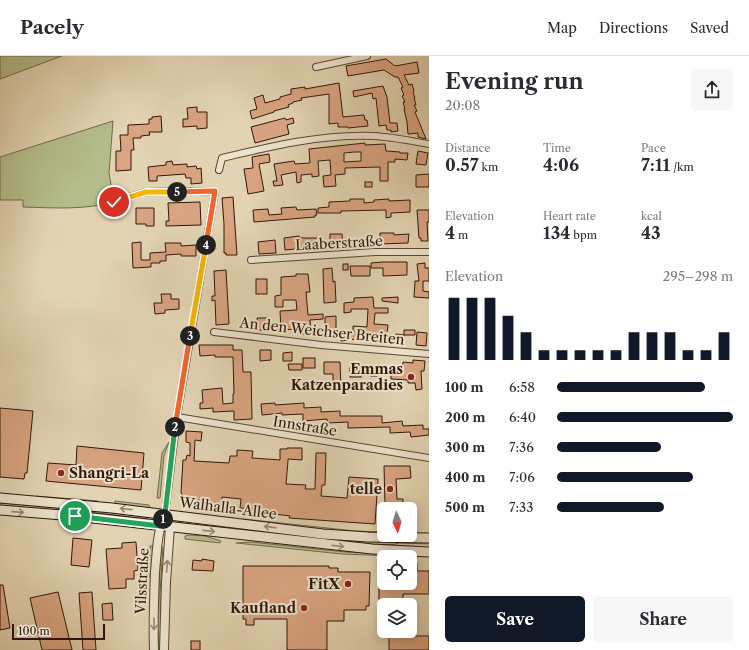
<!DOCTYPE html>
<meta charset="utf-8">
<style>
body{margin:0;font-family:"Libre Caslon Text",serif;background:#f7f7f7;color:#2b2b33;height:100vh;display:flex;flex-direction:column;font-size:15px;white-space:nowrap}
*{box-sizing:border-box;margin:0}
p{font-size:13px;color:#7c7c81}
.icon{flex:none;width:22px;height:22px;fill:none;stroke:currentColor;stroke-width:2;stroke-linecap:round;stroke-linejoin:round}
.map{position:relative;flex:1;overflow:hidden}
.panel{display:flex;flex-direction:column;background:#fff;width:320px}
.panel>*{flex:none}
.needle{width:26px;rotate:176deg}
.buttons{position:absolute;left:377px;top:446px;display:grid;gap:8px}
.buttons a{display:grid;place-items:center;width:40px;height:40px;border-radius:6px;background:#fff;box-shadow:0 2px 10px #0003;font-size:20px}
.scale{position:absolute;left:12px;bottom:10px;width:93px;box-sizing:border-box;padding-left:4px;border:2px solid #311609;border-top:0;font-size:11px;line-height:14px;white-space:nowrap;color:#311609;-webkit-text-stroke:3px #ece2cd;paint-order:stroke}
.pin{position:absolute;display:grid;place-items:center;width:34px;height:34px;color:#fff;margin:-17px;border:2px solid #fff;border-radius:50%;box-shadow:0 1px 4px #0007}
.km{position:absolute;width:20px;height:20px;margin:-10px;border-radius:50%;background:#222;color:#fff;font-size:11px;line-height:20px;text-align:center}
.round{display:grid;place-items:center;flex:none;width:42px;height:42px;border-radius:6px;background:#f7f7f7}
.head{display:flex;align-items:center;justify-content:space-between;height:68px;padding:0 16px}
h1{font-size:22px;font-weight:800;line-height:30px}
.stats{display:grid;grid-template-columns:repeat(3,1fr);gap:6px;height:68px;padding:4px 16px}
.stats div{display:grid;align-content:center}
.stats b{font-size:17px;font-weight:800}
.stats small{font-size:11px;font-weight:400}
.stats p{font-size:11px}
.chart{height:112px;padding:8px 16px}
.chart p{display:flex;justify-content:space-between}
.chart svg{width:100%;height:72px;margin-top:4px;stroke:#111827;stroke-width:6}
.cta{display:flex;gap:8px;margin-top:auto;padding:8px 16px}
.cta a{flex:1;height:46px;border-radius:6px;background:#111827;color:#fff;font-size:16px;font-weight:800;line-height:46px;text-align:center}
.cta a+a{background:#f7f7f7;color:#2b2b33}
ul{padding:0 16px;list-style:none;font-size:13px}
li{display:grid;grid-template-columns:64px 48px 1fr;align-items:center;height:30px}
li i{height:10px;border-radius:5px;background:#111827}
header{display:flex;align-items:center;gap:24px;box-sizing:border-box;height:56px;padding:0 20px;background:#fff;border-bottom:1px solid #e1e1e2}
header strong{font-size:19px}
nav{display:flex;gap:22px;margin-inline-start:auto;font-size:14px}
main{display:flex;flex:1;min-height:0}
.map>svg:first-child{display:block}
.green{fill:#b4bc8b;stroke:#72694a}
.building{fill:#d9a481;stroke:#311609;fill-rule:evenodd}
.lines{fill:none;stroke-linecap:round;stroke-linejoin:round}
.minor-casing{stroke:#5d4533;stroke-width:8}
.tertiary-casing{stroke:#5d4533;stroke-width:10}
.secondary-casing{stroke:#311609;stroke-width:11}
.minor{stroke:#ece2cd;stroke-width:6}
.tertiary{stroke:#ece2cd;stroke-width:8}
.secondary{stroke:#ece2cd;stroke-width:9}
.oneway{stroke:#988675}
.split-1-casing{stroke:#fff;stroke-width:8}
.split-2-casing{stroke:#fff;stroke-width:8}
.split-3-casing{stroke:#fff;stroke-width:8}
.split-4-casing{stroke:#fff;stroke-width:8}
.split-5-casing{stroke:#fff;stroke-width:8}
.split-6-casing{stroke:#fff;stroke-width:8}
.split-1{stroke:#22a559;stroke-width:5}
.split-2{stroke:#22a559;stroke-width:5}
.split-3{stroke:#f0652b;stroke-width:5}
.split-4{stroke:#f5b400;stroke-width:5}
.split-5{stroke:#f0652b;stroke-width:5}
.split-6{stroke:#f5b400;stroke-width:5}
.poi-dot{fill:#8f2418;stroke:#ece2cd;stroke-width:1.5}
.labels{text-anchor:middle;stroke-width:4;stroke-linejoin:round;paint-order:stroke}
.street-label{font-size:14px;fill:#311609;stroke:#ece2cd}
.poi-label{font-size:14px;font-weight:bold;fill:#311609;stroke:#ece2cd;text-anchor:end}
</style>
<header>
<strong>Pacely</strong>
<nav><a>Map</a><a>Directions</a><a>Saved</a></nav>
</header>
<main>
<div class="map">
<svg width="429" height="594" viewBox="0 0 429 594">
<rect width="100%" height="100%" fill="#e2d3b2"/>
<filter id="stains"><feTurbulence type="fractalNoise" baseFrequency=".005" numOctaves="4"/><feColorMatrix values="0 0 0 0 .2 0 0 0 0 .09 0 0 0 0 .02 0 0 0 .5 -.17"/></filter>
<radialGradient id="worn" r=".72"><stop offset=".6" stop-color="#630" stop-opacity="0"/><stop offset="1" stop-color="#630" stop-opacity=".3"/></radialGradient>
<g class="green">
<path d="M0,0H62L0,23Z"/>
<path d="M113,65L109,117L114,146C84,154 54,152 23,151V144H0V101Z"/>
<path d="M169,386L164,400L160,442H157L162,397Z"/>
<path d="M36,440L98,445L97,447L36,442Z"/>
<path d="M115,445L149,449L150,452L126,451L115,447Z"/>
<path d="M0,447L80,453L148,461V463L90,456L0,452Z"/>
<path d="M243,463L355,475L384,476V479L366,478L256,467Z"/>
<path d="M190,479L205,480L221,485L220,487L185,483V480Z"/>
<path d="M297,479L359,485L429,486V488L399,487L392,489L345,488L281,480Z"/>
<path d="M251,486L346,496L405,498L418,501L342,498L236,487Z"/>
<path d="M150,490H154L153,507L149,522H148Z"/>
<path d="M161,491H163L160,537L161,594H159L157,569Z"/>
</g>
<g class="building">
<path d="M386,3L395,10L417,6L419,17L404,19L409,29L412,28L414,35L413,36L415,42H414L416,49H414L417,55L415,56L426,83L418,81V77L408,78L407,66L404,53H405L403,46H405L402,40L404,39L401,32L403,31L398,21H395L384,14L348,20L346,10Z"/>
<path d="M339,27L343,61L364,59L365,64H367L368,70L348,72V71H338V67L329,68V38L301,42L302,44L293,46V47L288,49L289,51L274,55V56L252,63L250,55L257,53L254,42L263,39L265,47L280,43V41L291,38V33L305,31V33Z"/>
<path d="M383,30L387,41L390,67H397L398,75L391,76V74H387L386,69L379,70L376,42L373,43L372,37L354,41L353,35Z"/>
<path d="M197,51V56H207V72L197,73V70L183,71V63H188L187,52Z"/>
<path d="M161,60L162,76H149L150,79L141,80V82H133L134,94H131V114L116,115V95H121L120,79H128V69L149,68V63H152V61Z"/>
<path d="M285,62L286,64L293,62L294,67L287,69L289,78L255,87L251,71Z"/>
<path d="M365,87V89L385,88L386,95L400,96V97H408L407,104L395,103V106H388V125H380V111L345,112V118L335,119L336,130L324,131L323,120L331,119L330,104L318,105L319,120L312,121V118L301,119V126L297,127L296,116L281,119L283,129L274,130L273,125H277L274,108L294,105L295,108L310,107L309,93ZM354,96H361V105L344,106V97Z"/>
<path d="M418,95L428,97L426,109L416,108Z"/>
<path d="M269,98L270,106L259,108L264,135L248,138L244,113L253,112L252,101Z"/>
<path d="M172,105L173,109L187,108V111L196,110L197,113L201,112L202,127L191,128V122H186L185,118L157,120V125H149L148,111L166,109V106Z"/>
<path d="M429,118V131H416V119Z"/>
<rect x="365" y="126" width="7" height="5"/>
<path d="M233,141L237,199H226V197H224V168L222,142Z"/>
<path d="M350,143H364V147L374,146V144L389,143V145L410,144V156L391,157V161L386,162V154L341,155V157H318V152L329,151V146L350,145Z"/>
<path d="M200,146L201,169L166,170V165H169L168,147Z"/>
<path d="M296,151L297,154L316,153L317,159H315V161L254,166L253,154L268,153L269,159L282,158L281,152Z"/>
<path d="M136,152H154V170H146V168H136Z"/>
<path d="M417,154H429V166H427L428,185H421V182H419Z"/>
<path d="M380,177H394V179L409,178L408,187L380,188Z"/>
<path d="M330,178H342L343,190H330Z"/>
<path d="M299,180L300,182H320V193H306V192L285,194L284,182Z"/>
<path d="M275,184L276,197L259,198L258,186Z"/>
<path d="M141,186V204H150V197L166,196L165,187H181V190L196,189V200H181V198L166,199V205H160V207H151V211L133,212L132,187Z"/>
<path d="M383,206H407V219L383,220V212H371V207Z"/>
<path d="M425,207V212H429V225H423V235L429,236V242L414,241L415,225H419L417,208Z"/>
<rect x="343" y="208" width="5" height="6"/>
<path d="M350,210H370V220H351Z"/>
<path d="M332,212L333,226L335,225L336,246L324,247L323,213Z"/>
<path d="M226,214L229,268L216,269L215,244L212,245V240H215L214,215Z"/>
<path d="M296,218H308L310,236H306L308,259L323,258V263L310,264L311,278H300V273L281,274L280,255L297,254L296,244H283V251H275V240L281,239V221L296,220Z"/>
<rect x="256" y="223" width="11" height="15"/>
<path d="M161,238H171V243H179V253L165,254V257L155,258L154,247H162Z"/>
<path d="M373,241L374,252H388V257H375L374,268L388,269L387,277L380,276L379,286L348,283V284L341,285L340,277L353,276V270L367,271L368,253H351V256L344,257V247L354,246V242Z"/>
<path d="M398,241V247L382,245V242Z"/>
<path d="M336,260V278H325V261Z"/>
<path d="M257,262H267L268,274H258Z"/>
<path d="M404,274H415V279H404L403,288L395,287L396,278L404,279Z"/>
<path d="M417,276L427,277L426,290L416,289Z"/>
<path d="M199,289H233V294H242L243,316H251L252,363L234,364V355L213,356V352L200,353V347H203L202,334L222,332L223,348L233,347V338H234L233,301H215V299L200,300Z"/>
<path d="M260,294H271V304L260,305Z"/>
<path d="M292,296V305H283V297Z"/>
<rect x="303" y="302" width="12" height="10"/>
<path d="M413,304L425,305L424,315H421L422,333L416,334L415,327H408V324L391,323V314L402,315L403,306L413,307Z"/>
<path d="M324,306H340L341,332H333V318H324Z"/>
<path d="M288,308H302V314H289Z"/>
<rect x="371" y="311" width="10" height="9"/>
<rect x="350" y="312" width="11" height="9"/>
<path d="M275,347V349L304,347V352L321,351V356L340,355V360H382V367L402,365L403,370L423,369V373H429V379L411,381L410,376L390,377V371L348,372V366L327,367V363L303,365V358L282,359V357L262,359L261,348Z"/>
<path d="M0,352L33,355L27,417H25L24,423L0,421Z"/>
<path d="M186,375L202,376L201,385L195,384L194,405L229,407L230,400H237V394L253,395L252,402L280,404V393H287V392H302V404L288,403V405L286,428L306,429L305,433H315L316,397H326L325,429H322L321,440L347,442L349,421L378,423L375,468L289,462L290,460L274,458V455L240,452L241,443L222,441L221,450L212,449V448H206V446L199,445V444L185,442L181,437L183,404H186L187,399L190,400V387L186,386Z"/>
<path d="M77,390L144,397L141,434L46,425L48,407L76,409Z"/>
<path d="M384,410H410L411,422L396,423L397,443H403V453H395V449H385Z"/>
<path d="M73,482L92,484L89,511L71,509Z"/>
<path d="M136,486L138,514L134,515V523H126V532L109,533L106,493L122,492V487Z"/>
<path d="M202,503L214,505L213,515L192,514L193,504L202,505Z"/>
<path d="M410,507H417V515H429V538H403V549H384V559L379,558V514H384V527H410Z"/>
<path d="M243,510H329V512H338V516H370L369,550H366V554H344V565H327V594H287V563H254V569H246V563H243Z"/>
<path d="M0,529H3L10,572L0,574Z"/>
<path d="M58,536L72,594H42L30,542Z"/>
<path d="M92,536L96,594H83L79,537Z"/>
<path d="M112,547L113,564H103L102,548Z"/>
<path d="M389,575H399V580H429V594H389Z"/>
<rect x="191" y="585" width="9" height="9"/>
</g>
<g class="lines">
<defs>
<g id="minor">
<path d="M316,11L367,0"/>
<path d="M219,114L222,102C272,90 322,78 374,80C392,81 411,85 429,88"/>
<path d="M106,148L146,136L215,135L177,361L165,458"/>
<path d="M251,204L375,196H429"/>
<path d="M214,276L321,289L429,298"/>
<path d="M177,361L429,402"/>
</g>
<g id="tertiary">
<path d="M154,594C153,568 154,542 155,516C157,495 157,476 165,458"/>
<path d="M164,594L166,526L170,471L165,458"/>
</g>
<g id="secondary">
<path d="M0,442L112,452L323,478L368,481L429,482"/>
<path d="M0,454L75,460L372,493L429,496"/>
</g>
</defs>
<use href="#minor" class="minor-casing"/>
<use href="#tertiary" class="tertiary-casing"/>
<use href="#secondary" class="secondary-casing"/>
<use href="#minor" class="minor"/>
<use href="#tertiary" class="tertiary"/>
<use href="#secondary" class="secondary"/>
</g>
<defs><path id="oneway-shaft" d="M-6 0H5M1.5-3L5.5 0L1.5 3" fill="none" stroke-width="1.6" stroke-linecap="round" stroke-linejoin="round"/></defs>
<g class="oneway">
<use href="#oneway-shaft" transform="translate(126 453) rotate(-174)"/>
<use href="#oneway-shaft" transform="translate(18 456) rotate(4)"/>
<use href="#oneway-shaft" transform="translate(270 471) rotate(-173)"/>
<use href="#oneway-shaft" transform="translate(209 475) rotate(6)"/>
<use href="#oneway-shaft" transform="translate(338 490) rotate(6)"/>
<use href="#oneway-shaft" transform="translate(167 510) rotate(-86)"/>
<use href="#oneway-shaft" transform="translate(154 568) rotate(90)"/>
</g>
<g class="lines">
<defs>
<path id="split-1" d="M75,460L160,470L163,463"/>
<path id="split-2" d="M163,463L165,458L175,371"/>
<path id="split-3" d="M175,371L190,280"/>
<path id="split-4" d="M190,280L206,189"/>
<path id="split-5" d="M177,136L215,135L206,189"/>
<path id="split-6" d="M114,146L146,136H177"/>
</defs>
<use href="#split-1" class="split-1-casing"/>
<use href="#split-2" class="split-2-casing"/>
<use href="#split-3" class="split-3-casing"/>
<use href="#split-4" class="split-4-casing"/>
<use href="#split-5" class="split-5-casing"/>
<use href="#split-6" class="split-6-casing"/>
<use href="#split-1" class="split-1"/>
<use href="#split-2" class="split-2"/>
<use href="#split-3" class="split-3"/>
<use href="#split-4" class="split-4"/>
<use href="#split-5" class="split-5"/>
<use href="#split-6" class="split-6"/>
</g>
<g class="poi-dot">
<circle cx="411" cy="321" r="4"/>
<circle cx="61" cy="417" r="4"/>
<circle cx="390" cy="433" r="4"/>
<circle cx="348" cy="528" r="4"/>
<circle cx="304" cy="552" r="4"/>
</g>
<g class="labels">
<g class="street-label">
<text transform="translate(339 187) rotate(-3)" y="5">Laaberstraße</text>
<text transform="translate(322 275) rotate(6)" y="5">An den Weichser Breiten</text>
<text transform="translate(305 370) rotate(9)" y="5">Innstraße</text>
<text transform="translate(228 452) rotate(7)" y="5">Walhalla-Allee</text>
<text transform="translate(142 525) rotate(-87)" y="5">Vilsstraße</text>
</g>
<g class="poi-label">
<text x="403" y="318">Emmas<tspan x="403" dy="16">Katzenparadies</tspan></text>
<text x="69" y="422" text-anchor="start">Shangri-La</text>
<text x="382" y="438">telle</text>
<text x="340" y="533">FitX</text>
<text x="296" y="557">Kaufland</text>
</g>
</g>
<rect width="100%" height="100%" filter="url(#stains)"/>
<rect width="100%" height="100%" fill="url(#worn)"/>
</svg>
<div class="buttons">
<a><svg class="needle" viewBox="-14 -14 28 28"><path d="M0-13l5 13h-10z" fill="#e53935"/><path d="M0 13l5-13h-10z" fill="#7c7c81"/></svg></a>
<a><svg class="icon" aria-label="locate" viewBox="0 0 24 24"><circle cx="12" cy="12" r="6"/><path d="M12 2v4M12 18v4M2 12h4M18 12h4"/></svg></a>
<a><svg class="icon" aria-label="layers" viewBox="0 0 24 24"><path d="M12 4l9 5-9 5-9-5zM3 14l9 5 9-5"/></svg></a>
</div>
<div class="scale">100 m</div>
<div class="pin" style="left:75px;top:460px;background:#1e9e55"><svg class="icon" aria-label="arrive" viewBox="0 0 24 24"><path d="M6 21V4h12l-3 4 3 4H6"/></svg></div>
<div class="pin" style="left:114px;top:146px;background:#d93025"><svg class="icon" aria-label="check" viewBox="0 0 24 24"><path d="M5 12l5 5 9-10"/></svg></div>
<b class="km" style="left:163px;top:463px">1</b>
<b class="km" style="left:175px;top:371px">2</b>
<b class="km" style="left:190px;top:280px">3</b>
<b class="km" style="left:206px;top:189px">4</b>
<b class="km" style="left:177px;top:136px">5</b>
</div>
<section class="panel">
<div class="head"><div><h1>Evening run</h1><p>20:08</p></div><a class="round"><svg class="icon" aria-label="share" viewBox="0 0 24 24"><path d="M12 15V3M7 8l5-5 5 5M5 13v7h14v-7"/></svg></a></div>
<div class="stats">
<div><p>Distance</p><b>0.57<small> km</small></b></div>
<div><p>Time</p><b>4:06</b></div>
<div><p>Pace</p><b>7:11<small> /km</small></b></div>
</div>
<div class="stats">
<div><p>Elevation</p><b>4<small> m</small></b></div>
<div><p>Heart rate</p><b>134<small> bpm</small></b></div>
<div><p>kcal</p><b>43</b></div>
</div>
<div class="chart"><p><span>Elevation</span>295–298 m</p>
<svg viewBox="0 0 160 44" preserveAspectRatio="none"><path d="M5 44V6M15 44V6M25 44V6M35 44V17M45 44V27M55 44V38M65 44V38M75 44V38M85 44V38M95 44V38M105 44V27M115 44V27M125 44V27M135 44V38M145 44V38M155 44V27"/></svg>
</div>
<ul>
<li><b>100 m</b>6:58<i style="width:84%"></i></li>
<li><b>200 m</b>6:40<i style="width:100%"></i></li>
<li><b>300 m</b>7:36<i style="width:59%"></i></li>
<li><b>400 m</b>7:06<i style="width:77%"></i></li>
<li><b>500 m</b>7:33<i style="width:61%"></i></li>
</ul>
<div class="cta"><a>Save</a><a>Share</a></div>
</section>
</main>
